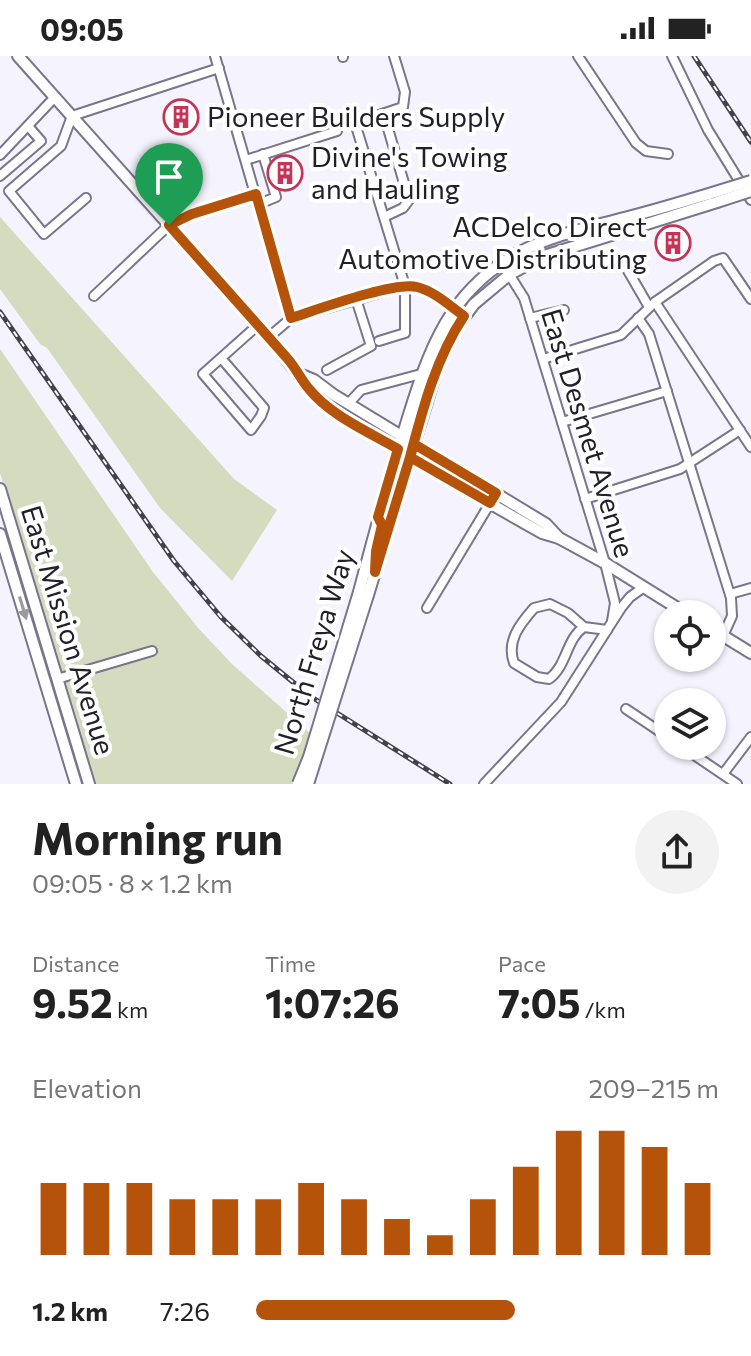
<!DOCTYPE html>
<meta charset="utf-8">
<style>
body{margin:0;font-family:Commissioner,sans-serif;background:#f2f2f2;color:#222;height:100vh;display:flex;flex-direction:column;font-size:30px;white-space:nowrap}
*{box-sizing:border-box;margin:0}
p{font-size:26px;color:#767676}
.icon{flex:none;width:44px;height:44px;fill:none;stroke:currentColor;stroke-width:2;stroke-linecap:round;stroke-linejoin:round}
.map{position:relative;height:728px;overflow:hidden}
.panel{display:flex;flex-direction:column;background:#fff;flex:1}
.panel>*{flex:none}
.fabs{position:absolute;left:654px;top:544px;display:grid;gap:16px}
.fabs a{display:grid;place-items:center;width:72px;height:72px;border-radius:50%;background:#fff;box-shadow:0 2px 6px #0004;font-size:40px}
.pin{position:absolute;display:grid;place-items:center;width:68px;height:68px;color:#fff;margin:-82px -34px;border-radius:50% 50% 50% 0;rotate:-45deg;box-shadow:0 0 8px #0007}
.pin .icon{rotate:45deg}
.round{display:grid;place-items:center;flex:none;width:84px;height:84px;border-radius:42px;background:#f2f2f2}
.summary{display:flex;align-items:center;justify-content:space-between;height:136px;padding:0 32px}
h1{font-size:44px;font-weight:700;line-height:60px}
.stats{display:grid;grid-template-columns:repeat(3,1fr);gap:12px;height:136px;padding:8px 32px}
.stats div{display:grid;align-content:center}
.stats b{font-size:40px;font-weight:700}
.stats small{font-size:22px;font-weight:400}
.stats p{font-size:22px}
.chart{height:224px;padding:16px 32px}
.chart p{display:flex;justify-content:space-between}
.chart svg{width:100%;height:144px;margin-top:8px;stroke:#b45309;stroke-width:6}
ul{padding:0 32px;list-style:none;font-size:26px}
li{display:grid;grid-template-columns:128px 96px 1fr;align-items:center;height:60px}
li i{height:20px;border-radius:10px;background:#b45309}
.status{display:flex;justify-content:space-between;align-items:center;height:56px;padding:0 40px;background:#fff;direction:ltr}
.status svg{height:22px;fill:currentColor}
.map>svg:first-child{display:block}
.green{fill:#d4dbbf}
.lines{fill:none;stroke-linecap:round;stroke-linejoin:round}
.minor-casing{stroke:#78758c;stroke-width:12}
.major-casing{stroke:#78758c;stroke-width:14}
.minor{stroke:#fff;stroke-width:8}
.major{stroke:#fff;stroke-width:10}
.rail-casing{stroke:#43424c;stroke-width:5}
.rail{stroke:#fff;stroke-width:2;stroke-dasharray:6;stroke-linecap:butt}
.major-bridge-casing{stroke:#78758c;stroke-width:14;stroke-linecap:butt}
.major-bridge{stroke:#fff;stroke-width:10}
.oneway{fill:#9b9b9f}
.route-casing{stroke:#fff;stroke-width:16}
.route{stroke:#b45309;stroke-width:10}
.labels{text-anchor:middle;stroke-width:8;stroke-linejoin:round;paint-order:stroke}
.poi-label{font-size:28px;fill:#21202a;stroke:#fff;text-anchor:start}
.street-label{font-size:28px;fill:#21202a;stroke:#fff}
</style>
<div class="status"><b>09:05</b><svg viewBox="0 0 49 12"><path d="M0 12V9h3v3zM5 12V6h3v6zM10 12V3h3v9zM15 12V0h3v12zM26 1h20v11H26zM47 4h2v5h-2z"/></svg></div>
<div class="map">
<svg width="751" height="728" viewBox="0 0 751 728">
<rect width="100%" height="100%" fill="#f5f4fe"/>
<g class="green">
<path d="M0,161L234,423L277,454L232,525L160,452L47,292L40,288L0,233Z"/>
<path d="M0,293L153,516L199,573L232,608L312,679L293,728H95L0,417Z"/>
</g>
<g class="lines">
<defs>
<g id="minor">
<path d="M215,0L291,262"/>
<path d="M578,0L636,87L646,95L668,98"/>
<path d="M672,0L708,74L751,144"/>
<path d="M343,1V0"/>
<path d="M384,59L409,144L403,152L384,161"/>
<path d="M0,99L55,41"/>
<path d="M246,104L337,75"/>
<path d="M0,120L41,85L28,70"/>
<path d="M86,142L44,178L9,135L61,90L72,60L219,12"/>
<path d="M259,148L276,141L263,98"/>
<path d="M502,207L524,242L605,507L615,547L612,565"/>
<path d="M627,213L649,251"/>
<path d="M94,240L169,169L192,158L256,138"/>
<path d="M655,246L751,391"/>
<path d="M530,262L564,254"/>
<path d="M638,262L649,278L731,542L732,560L723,580"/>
<path d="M269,281L290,263L400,231C424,229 438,242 457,255"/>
<path d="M379,285L405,277V230L355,67L403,51L405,36L394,0"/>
<path d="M221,302L264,352L261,360L251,374L203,318L258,269"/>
<path d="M543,303L621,279L655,246L714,205L723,202L751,243"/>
<path d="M327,314L371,290L356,243"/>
<path d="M348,348L361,334L421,318"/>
<path d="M562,366L667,335"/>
<path d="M585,443L680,413L740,374"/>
<path d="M730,538L751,532"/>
<path d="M427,552L492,444"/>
<path d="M584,571C566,583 567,610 549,623L537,621L514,607C506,585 520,568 534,552L550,548L568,557L584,571L607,574"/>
<path d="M57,623L152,595"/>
<path d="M626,653L668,681"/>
<path d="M681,690L737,728"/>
<path d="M723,718L751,681"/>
<path d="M484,728L561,646L621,552L630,541L644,531"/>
</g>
<g id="major">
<path d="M18,0L269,281C288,303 303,328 324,347L484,444L542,477L559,482L605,507L687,558"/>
<path d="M302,319L314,324L334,339L546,468L559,482"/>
<path d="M0,433L89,728"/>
<path d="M0,478L76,728"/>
<path d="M359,536C373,483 387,431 403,378C427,300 445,233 526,193C557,178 591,171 624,162C653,155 682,146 712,137"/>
<path d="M368,539L437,313L457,271L474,248L510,218L544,200L717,146"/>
<path d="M712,573L751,597"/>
</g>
</defs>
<use href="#minor" class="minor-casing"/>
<use href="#major" class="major-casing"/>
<use href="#minor" class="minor"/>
<use href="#major" class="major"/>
<defs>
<g id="rail">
<path d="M694,0L751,86"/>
<path d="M0,256L174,505L221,561L261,600L310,640L450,728"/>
</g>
</defs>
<use href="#rail" class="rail-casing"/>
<use href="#rail" class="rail"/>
<defs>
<g id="major-bridge">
<path d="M712,137L751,125"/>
<path d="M717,146L751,135"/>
<path d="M298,728L309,701L359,536"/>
<path d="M308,728L368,539"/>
</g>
</defs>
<use href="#major-bridge" class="major-bridge-casing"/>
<use href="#major-bridge" class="major-bridge"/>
</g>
<defs><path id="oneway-solid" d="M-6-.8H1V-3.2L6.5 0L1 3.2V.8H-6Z" transform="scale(2)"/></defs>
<use class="oneway" href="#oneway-solid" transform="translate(23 552) rotate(73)"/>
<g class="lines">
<defs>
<path id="route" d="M169,169L287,302C296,312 301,324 309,333C331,360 369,376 398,393L378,461L382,469L376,495L375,516L414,388L496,437L490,447L410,401C423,352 436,302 464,260C450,250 434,235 417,231C395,225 316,254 291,262L256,138L192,158L169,169"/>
</defs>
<use href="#route" class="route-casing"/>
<use href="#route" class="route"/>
</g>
<defs>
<symbol id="building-ring" viewBox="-11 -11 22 22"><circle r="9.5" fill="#fff" stroke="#c43456" stroke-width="1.5"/><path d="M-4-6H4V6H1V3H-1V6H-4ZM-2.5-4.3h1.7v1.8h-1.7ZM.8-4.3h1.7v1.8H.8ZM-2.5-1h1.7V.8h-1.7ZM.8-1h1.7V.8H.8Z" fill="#c43456"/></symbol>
</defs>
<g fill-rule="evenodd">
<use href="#building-ring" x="161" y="41" width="40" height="40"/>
<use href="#building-ring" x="265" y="97" width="40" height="40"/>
<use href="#building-ring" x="653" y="167" width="40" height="40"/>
</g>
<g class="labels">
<g class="poi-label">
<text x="207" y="71">Pioneer Builders Supply</text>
<text x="311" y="111">Divine's Towing<tspan x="311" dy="32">and Hauling</tspan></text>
<text x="647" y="181" text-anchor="end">ACDelco Direct<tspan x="647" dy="32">Automotive Distributing</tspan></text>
</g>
<g class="street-label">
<text transform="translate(588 377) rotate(73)" y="10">East Desmet Avenue</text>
<text transform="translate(68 574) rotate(73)" y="10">East Mission Avenue</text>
<text transform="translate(314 596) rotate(-73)" y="10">North Freya Way</text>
</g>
</g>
</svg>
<div class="fabs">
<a><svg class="icon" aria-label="locate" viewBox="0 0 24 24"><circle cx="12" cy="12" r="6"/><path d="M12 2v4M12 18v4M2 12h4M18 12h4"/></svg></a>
<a><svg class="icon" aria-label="layers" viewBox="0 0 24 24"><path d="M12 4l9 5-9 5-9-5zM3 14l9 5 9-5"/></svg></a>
</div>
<div class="pin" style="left:169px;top:169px;background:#1e9e55"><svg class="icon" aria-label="arrive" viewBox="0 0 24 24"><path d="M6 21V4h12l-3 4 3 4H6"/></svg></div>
</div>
<section class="panel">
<div class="summary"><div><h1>Morning run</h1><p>09:05 · 8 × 1.2 km</p></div><a class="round"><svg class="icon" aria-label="share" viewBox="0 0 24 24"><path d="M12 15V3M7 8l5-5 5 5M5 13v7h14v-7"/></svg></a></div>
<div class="stats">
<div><p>Distance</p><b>9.52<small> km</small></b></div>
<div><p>Time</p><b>1:07:26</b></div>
<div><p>Pace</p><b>7:05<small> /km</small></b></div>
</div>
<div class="chart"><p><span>Elevation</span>209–215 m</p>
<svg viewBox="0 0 160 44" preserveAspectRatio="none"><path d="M5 44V22M15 44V22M25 44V22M35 44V27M45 44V27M55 44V27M65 44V22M75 44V27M85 44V33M95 44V38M105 44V27M115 44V17M125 44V6M135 44V6M145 44V11M155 44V22"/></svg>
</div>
<ul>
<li><b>1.2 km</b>7:26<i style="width:56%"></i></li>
</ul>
</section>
